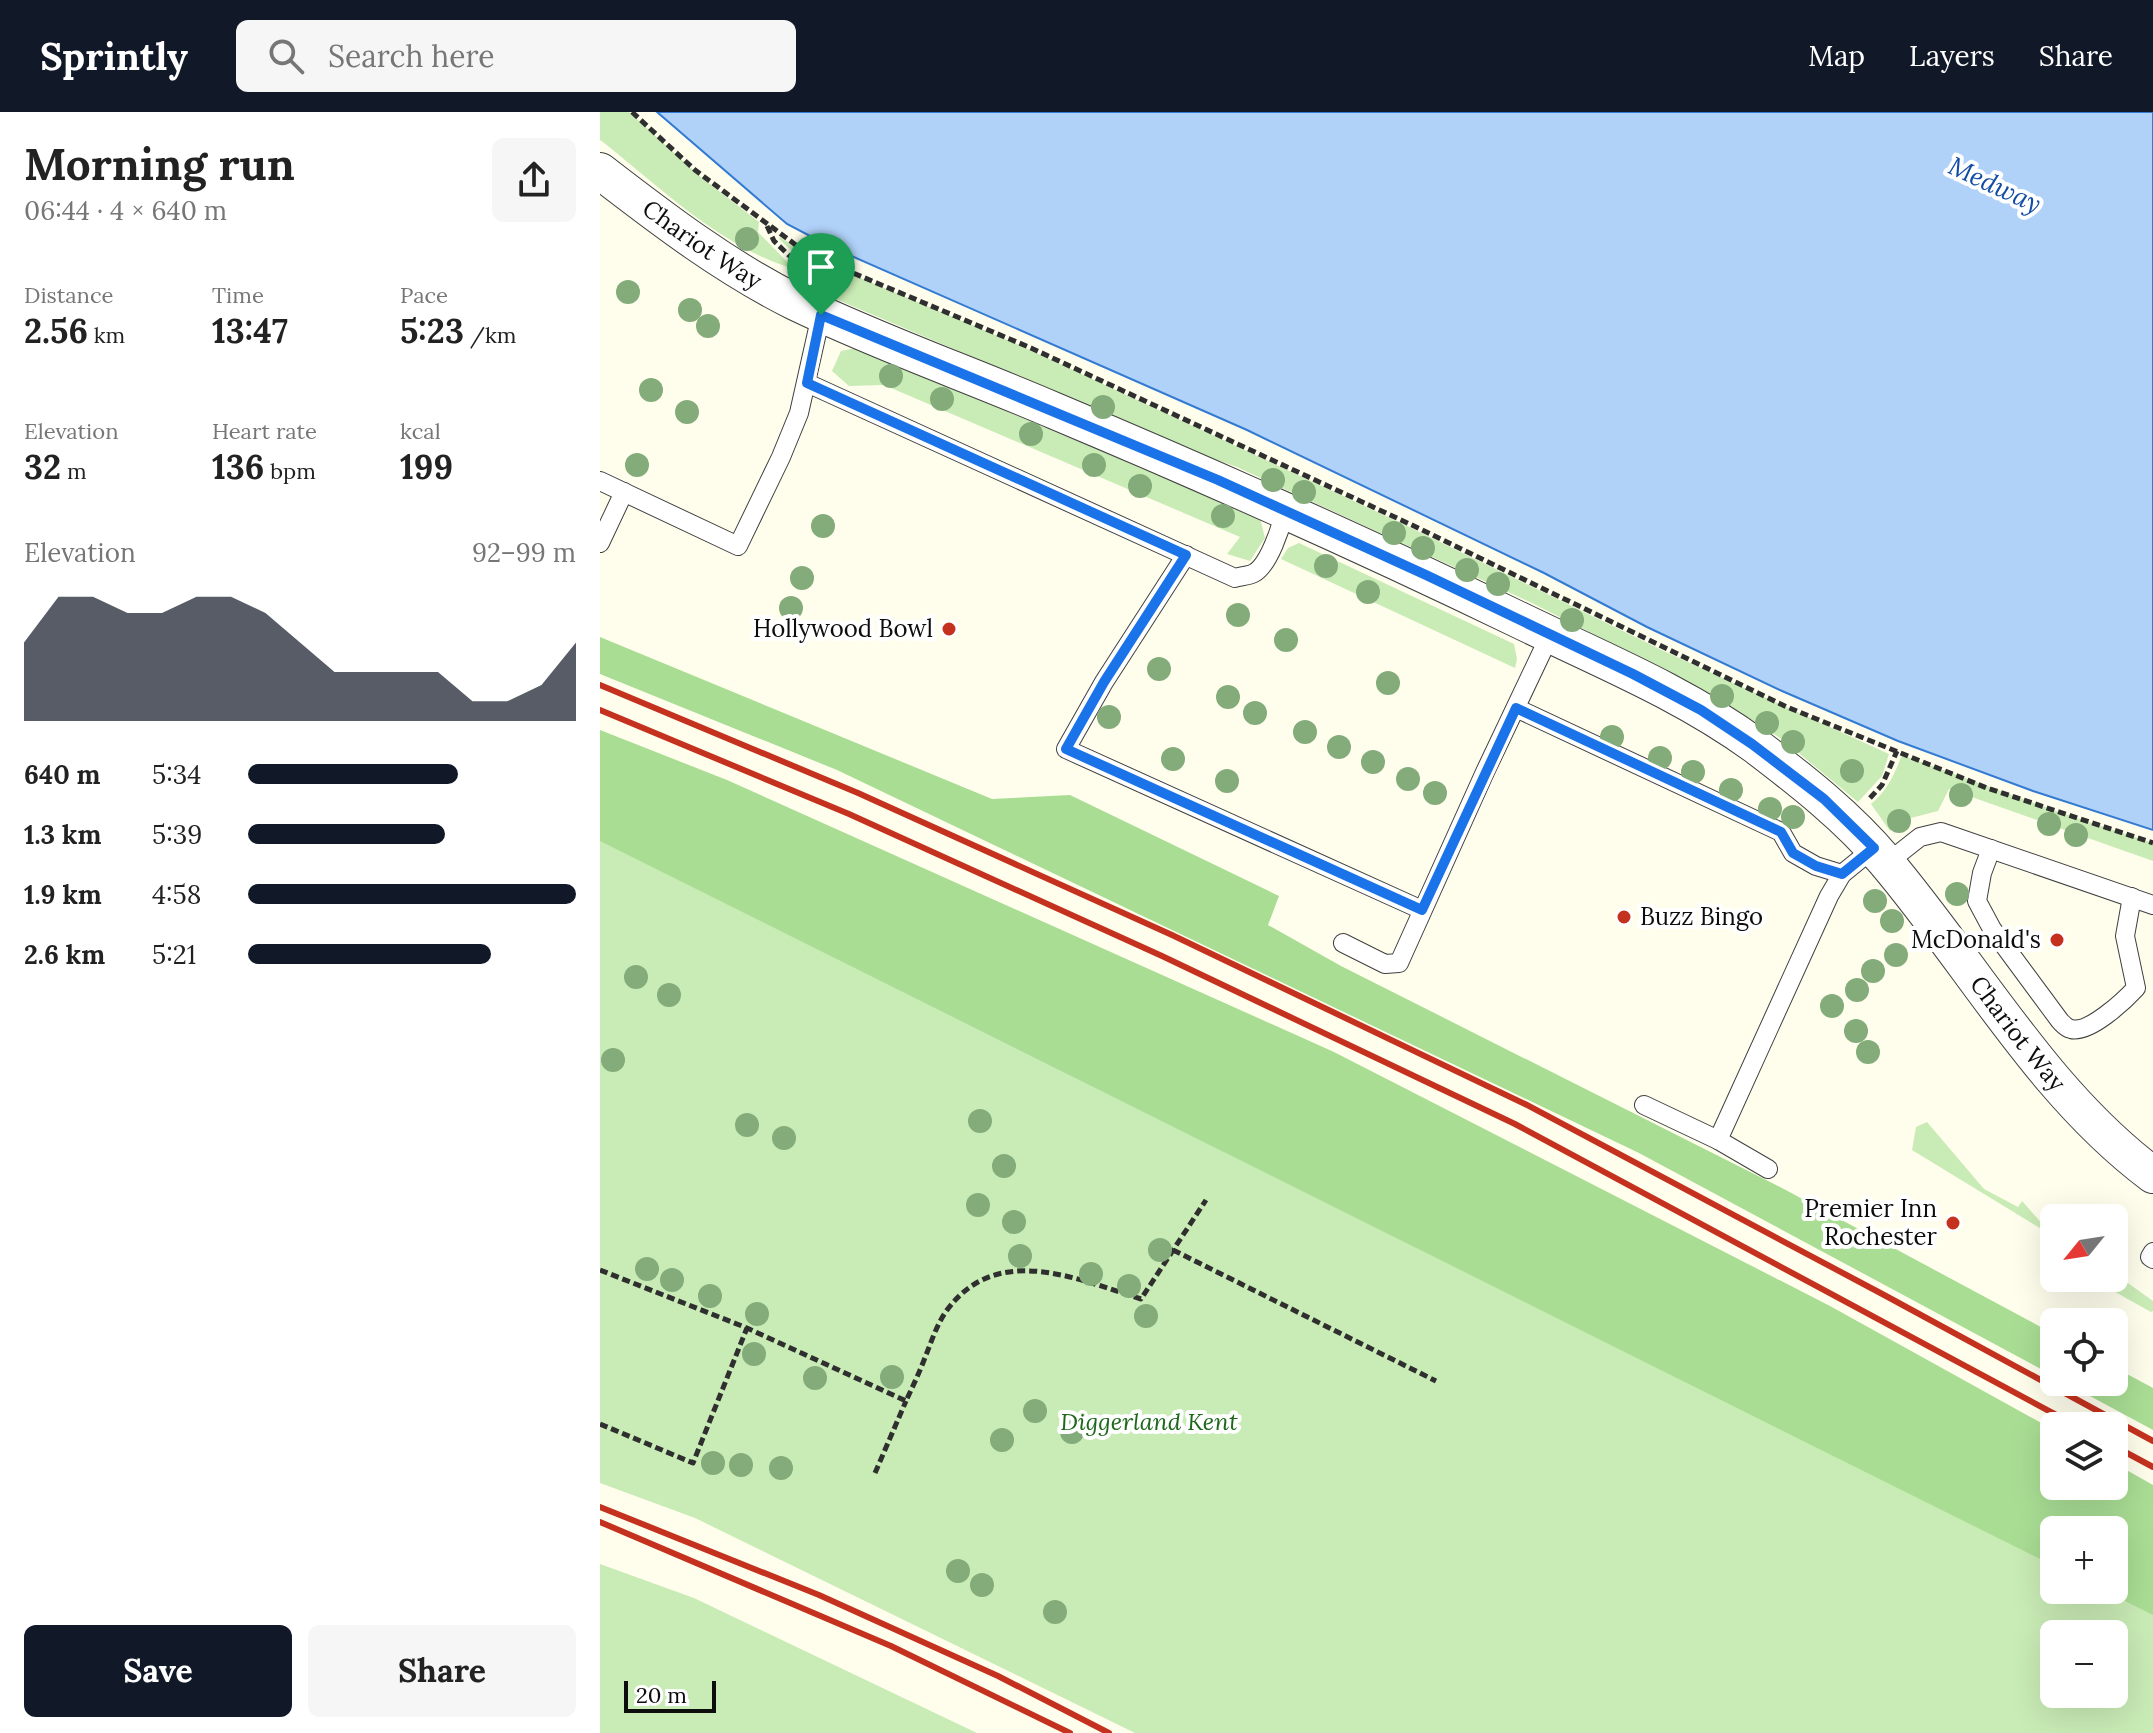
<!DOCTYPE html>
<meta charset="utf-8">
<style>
body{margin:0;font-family:Lora,serif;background:#f6f6f6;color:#222;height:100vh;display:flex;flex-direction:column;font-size:30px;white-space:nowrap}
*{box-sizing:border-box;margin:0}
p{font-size:26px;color:#767676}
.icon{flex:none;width:44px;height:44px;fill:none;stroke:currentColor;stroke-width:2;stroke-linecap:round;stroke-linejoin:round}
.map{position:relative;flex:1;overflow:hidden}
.side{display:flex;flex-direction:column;background:#fff;width:600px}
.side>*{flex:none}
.needle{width:52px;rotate:240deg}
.controls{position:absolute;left:1440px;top:1092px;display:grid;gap:16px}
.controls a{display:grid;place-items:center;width:88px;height:88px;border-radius:12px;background:#fff;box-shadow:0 8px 32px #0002;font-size:40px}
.scale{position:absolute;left:24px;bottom:20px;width:92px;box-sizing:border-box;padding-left:8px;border:4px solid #0d0d0d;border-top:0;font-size:22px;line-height:28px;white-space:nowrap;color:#0d0d0d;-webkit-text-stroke:6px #fff;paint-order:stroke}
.pin{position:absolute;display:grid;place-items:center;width:68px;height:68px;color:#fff;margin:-82px -34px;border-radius:50% 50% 50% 0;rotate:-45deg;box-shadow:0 0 8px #0007}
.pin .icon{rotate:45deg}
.round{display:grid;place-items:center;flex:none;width:84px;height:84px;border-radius:12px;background:#f6f6f6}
.summary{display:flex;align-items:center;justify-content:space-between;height:136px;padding:0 24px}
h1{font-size:44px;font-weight:700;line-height:60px}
.figures{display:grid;grid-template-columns:repeat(3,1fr);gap:12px;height:136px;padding:8px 24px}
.figures div{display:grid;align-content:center}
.figures b{font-size:34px;font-weight:700}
.figures small{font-size:22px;font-weight:400}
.figures p{font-size:22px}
.chart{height:224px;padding:16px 24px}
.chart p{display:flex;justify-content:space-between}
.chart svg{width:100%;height:144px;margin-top:8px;fill:#111827;opacity:.7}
.cta{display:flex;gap:16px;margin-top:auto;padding:16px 24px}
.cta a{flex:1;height:92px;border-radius:12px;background:#111827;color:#fff;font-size:32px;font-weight:700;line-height:92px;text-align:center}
.cta a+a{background:#f6f6f6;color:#222}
ul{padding:0 24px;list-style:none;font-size:26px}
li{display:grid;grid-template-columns:128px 96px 1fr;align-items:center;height:60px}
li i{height:20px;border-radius:10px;background:#111827}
header{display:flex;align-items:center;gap:48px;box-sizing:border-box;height:112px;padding:0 40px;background:#111827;color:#fff}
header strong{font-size:38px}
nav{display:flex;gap:44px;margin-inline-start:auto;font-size:28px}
.search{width:560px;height:72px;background:#f6f6f6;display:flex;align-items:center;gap:20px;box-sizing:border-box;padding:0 28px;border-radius:12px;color:#767676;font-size:30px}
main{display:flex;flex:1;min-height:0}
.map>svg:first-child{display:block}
.green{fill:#c9ebb5;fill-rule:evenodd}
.forest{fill:#a9dd94}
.water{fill:#b0d2f9;stroke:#337ad3;stroke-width:2}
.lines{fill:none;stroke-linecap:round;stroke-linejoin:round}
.lane-casing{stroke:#404040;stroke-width:20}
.street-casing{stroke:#404040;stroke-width:38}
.path{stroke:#2f2f2f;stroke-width:5;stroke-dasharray:8 4;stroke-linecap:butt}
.lane{stroke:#fff;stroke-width:18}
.street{stroke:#fff;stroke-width:36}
.rail{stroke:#c4321f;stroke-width:6}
.tree{fill:#83ac7a}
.route-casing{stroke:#fff;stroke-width:16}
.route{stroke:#1a73e8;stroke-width:10}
.poi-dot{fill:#c4321f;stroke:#fff;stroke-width:3}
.labels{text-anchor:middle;stroke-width:8;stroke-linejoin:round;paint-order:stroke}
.street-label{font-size:24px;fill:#0d0d0d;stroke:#fff}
.poi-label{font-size:24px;fill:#0d0d0d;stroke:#fff;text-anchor:end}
.park-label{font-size:24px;font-style:italic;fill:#1e681b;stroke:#fff}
.water-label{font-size:26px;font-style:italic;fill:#114ca5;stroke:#fff}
</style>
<header>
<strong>Sprintly</strong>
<div class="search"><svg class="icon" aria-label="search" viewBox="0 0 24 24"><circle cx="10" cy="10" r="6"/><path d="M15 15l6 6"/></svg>Search here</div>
<nav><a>Map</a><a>Layers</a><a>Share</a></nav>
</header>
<main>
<section class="side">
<div class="summary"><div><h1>Morning run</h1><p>06:44 · 4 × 640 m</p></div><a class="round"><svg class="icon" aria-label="share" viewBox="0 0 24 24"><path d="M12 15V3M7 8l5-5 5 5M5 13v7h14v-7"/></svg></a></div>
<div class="figures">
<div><p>Distance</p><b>2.56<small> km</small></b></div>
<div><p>Time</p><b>13:47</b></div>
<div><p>Pace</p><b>5:23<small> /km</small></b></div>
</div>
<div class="figures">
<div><p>Elevation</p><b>32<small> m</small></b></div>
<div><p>Heart rate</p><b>136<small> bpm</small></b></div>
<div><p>kcal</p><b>199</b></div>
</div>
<div class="chart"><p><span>Elevation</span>92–99 m</p>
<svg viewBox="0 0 160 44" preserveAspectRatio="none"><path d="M0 44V20L10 6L20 6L30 11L40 11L50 6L60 6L70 11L80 20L90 29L100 29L110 29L120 29L130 38L140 38L150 33L160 20V44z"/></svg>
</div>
<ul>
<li><b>640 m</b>5:34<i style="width:64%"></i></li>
<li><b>1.3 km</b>5:39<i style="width:60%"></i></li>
<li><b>1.9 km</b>4:58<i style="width:100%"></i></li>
<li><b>2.6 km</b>5:21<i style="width:74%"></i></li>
</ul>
<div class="cta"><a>Save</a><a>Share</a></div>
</section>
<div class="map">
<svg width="1553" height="1621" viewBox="0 0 1553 1621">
<rect width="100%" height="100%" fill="#fffeed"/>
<g class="green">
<path d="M0,0H29L102,66L159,110L158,120L194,157C121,135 62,77 3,30L0,28Z"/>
<path d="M180,125L211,145L417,232L799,410L1066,540L1289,642L1282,664L1258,690L1183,628L1113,583L932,491L637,355L583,336L493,296L231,185L209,169L213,159L179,127Z"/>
<path d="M256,236L660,406L665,426L650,449L627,442L640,425L284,273L249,274L232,259L241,239Z"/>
<path d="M699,431L914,532L917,547L915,556L681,447L688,436Z"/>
<path d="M1302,643L1459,700L1553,731V749L1349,677L1338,699L1307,707L1290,719L1271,692C1287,679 1294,663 1302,643Z"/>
<path d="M0,726L1454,1448V1478H1512L1553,1499V1621H535L95,1406L0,1371ZM1454,1522H1514V1582H1454Z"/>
<path d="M1327,1010L1384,1077L1418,1095L1422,1089L1453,1124L1312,1038L1316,1015Z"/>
<path d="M1514,1161L1553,1189V1199L1551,1200L1490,1166H1514Z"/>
<path d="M0,1452L94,1486L377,1621H0Z"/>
</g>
<g class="forest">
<path d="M0,525L392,687L470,683L679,784L668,813L741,854L1182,1076L1454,1222V1264L1039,1041L237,658L0,562Z"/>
<path d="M0,618L127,668L734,940L1230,1194L1454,1318V1374H1514V1351L1553,1373V1503L1503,1478H1514V1418H1454V1454L0,729Z"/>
<path d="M1514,1255L1553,1276V1318L1464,1270H1514Z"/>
</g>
<path class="water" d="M57,0H1553V718L1433,679L1298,629L1182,579L1047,515L944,461L647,318L231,135L187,112Z"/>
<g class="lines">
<defs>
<g id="lane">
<path d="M207,271L635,466C640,464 649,464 654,461C669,453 681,415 685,399"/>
<path d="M0,369L138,434L181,345L199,301L221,203"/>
<path d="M0,431L24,380"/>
<path d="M586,443L504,570L466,637L822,798"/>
<path d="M916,596L1181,720L1193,741L1216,754L1242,762"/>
<path d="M1391,737L1382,761L1377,789L1392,817L1460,909C1463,912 1466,916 1471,917C1489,922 1525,888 1536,876L1525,824L1532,785"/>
<path d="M1287,751L1320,725L1341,720L1553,793"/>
<path d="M743,831L785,852L799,851L885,660L950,523"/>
<path d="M1044,993L1118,1028L1168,1057"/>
<path d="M1118,1028L1229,784L1242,762L1274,736"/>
<path d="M1553,1140L1550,1145L1553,1147"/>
</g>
<g id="street">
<path id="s1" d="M0,59C62,107 125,155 195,190C280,231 369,262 455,299C610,364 764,433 915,506C997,546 1082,580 1156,634C1202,669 1248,705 1285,749C1374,854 1442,980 1553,1063"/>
</g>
</defs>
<use href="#lane" class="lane-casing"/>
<use href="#street" class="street-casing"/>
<g class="path">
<path d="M32,0L95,58L208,142L431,236L814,414L1187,595L1387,676L1553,731"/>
<path d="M167,114L174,129L198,152"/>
<path d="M1270,686L1282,673L1297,639"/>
<path d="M573,1138L836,1269"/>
<path d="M0,1158L147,1216L306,1289C313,1274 320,1259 326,1243C332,1228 337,1212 347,1198C397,1130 477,1167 541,1187L606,1088"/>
<path d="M0,1312L93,1351L147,1216"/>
<path d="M275,1361L306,1289"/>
</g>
<use href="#lane" class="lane"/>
<use href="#street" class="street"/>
<g class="rail">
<path d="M0,573L258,681L572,823L925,992L1286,1184L1553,1329"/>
<path d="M0,598L249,702L562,844L915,1012L1477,1314"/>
<path d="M1514,1334L1553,1355"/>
<path d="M0,1395L219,1483L398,1564L509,1621"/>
<path d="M0,1410L291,1534L470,1621"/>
</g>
</g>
<g class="tree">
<circle cx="147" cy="127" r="12"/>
<circle cx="28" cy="180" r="12"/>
<circle cx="90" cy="198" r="12"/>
<circle cx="108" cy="214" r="12"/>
<circle cx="291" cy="264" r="12"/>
<circle cx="51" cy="278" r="12"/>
<circle cx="342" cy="287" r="12"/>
<circle cx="503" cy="295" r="12"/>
<circle cx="87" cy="300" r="12"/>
<circle cx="431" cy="322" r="12"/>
<circle cx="37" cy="353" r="12"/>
<circle cx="494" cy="353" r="12"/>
<circle cx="673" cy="368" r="12"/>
<circle cx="540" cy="374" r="12"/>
<circle cx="704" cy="380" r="12"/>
<circle cx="623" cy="404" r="12"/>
<circle cx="223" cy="414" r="12"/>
<circle cx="794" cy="421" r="12"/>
<circle cx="823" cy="436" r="12"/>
<circle cx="726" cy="454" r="12"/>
<circle cx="867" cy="458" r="12"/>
<circle cx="202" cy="466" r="12"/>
<circle cx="898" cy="472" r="12"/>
<circle cx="768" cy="480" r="12"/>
<circle cx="191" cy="496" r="12"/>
<circle cx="638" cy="503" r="12"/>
<circle cx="972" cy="508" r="12"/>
<circle cx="686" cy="528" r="12"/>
<circle cx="559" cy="557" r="12"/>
<circle cx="788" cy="571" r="12"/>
<circle cx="1122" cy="584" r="12"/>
<circle cx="628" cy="585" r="12"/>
<circle cx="655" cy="601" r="12"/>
<circle cx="509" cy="605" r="12"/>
<circle cx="1167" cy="611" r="12"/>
<circle cx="705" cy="620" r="12"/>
<circle cx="1012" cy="625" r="12"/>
<circle cx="1193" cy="630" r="12"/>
<circle cx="739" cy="635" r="12"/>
<circle cx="1060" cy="646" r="12"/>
<circle cx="573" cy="647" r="12"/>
<circle cx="773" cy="650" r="12"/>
<circle cx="1252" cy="659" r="12"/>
<circle cx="1093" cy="660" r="12"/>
<circle cx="808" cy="667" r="12"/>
<circle cx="627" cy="669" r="12"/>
<circle cx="1131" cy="678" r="12"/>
<circle cx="835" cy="681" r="12"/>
<circle cx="1361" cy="683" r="12"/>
<circle cx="1170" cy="697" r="12"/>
<circle cx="1193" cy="705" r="12"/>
<circle cx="1299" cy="709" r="12"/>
<circle cx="1449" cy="712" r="12"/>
<circle cx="1476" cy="723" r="12"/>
<circle cx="1357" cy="782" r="12"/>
<circle cx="1275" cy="789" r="12"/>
<circle cx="1292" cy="809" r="12"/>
<circle cx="1296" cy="843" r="12"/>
<circle cx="1273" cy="859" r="12"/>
<circle cx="36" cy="865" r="12"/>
<circle cx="1257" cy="878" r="12"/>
<circle cx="69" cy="883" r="12"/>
<circle cx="1232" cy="894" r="12"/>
<circle cx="1256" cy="919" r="12"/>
<circle cx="1268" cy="940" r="12"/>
<circle cx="13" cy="948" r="12"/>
<circle cx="380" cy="1009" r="12"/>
<circle cx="147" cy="1013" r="12"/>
<circle cx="184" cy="1026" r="12"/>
<circle cx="404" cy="1054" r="12"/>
<circle cx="378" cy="1093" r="12"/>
<circle cx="414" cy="1110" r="12"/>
<circle cx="560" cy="1138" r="12"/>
<circle cx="420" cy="1144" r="12"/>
<circle cx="47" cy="1157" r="12"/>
<circle cx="491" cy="1162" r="12"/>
<circle cx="72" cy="1168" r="12"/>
<circle cx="529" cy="1174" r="12"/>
<circle cx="110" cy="1184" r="12"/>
<circle cx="157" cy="1202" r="12"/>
<circle cx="546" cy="1204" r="12"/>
<circle cx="154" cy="1242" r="12"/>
<circle cx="292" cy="1265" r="12"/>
<circle cx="215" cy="1266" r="12"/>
<circle cx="435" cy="1299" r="12"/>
<circle cx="472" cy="1320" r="12"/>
<circle cx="402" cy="1328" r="12"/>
<circle cx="113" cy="1351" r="12"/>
<circle cx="141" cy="1353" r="12"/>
<circle cx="181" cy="1356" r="12"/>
<circle cx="358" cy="1459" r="12"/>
<circle cx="382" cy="1473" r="12"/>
<circle cx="455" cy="1500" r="12"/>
</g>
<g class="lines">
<defs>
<path id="route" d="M221,203L618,368L826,463L1033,562L1101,598L1152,632L1224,687L1274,736L1242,762L1216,754L1193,741L1181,720L916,596L822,798L466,637L504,570L586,443L207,271Z"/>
</defs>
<use href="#route" class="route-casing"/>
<use href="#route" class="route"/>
</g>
<g class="poi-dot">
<circle cx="349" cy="517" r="8"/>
<circle cx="1024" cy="805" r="8"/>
<circle cx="1457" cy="828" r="8"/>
<circle cx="1353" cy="1111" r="8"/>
</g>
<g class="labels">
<g class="street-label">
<text dy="8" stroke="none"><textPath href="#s1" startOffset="126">Chariot Way</textPath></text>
<text dy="8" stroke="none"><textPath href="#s1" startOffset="1686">Chariot Way</textPath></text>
</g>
<g class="poi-label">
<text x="333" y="525">Hollywood Bowl</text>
<text x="1040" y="813" text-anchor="start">Buzz Bingo</text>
<text x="1441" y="836">McDonald's</text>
<text x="1337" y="1105">Premier Inn<tspan x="1337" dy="28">Rochester</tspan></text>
</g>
<g class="park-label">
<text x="549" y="1318">Diggerland Kent</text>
</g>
<g class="water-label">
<text transform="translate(1395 73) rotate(25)" y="9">Medway</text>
</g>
</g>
</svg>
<div class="controls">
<a><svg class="needle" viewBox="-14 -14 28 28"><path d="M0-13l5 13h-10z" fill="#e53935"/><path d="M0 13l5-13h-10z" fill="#767676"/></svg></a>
<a><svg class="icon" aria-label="locate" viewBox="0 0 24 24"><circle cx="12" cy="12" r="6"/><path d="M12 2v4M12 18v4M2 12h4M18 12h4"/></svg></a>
<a><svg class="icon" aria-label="layers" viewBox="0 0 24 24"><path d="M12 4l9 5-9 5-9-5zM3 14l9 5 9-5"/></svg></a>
<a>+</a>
<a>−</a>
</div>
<div class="scale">20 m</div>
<div class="pin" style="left:221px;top:203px;background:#1e9e55"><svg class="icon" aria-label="arrive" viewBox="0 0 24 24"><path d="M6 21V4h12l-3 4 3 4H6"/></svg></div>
</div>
</main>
